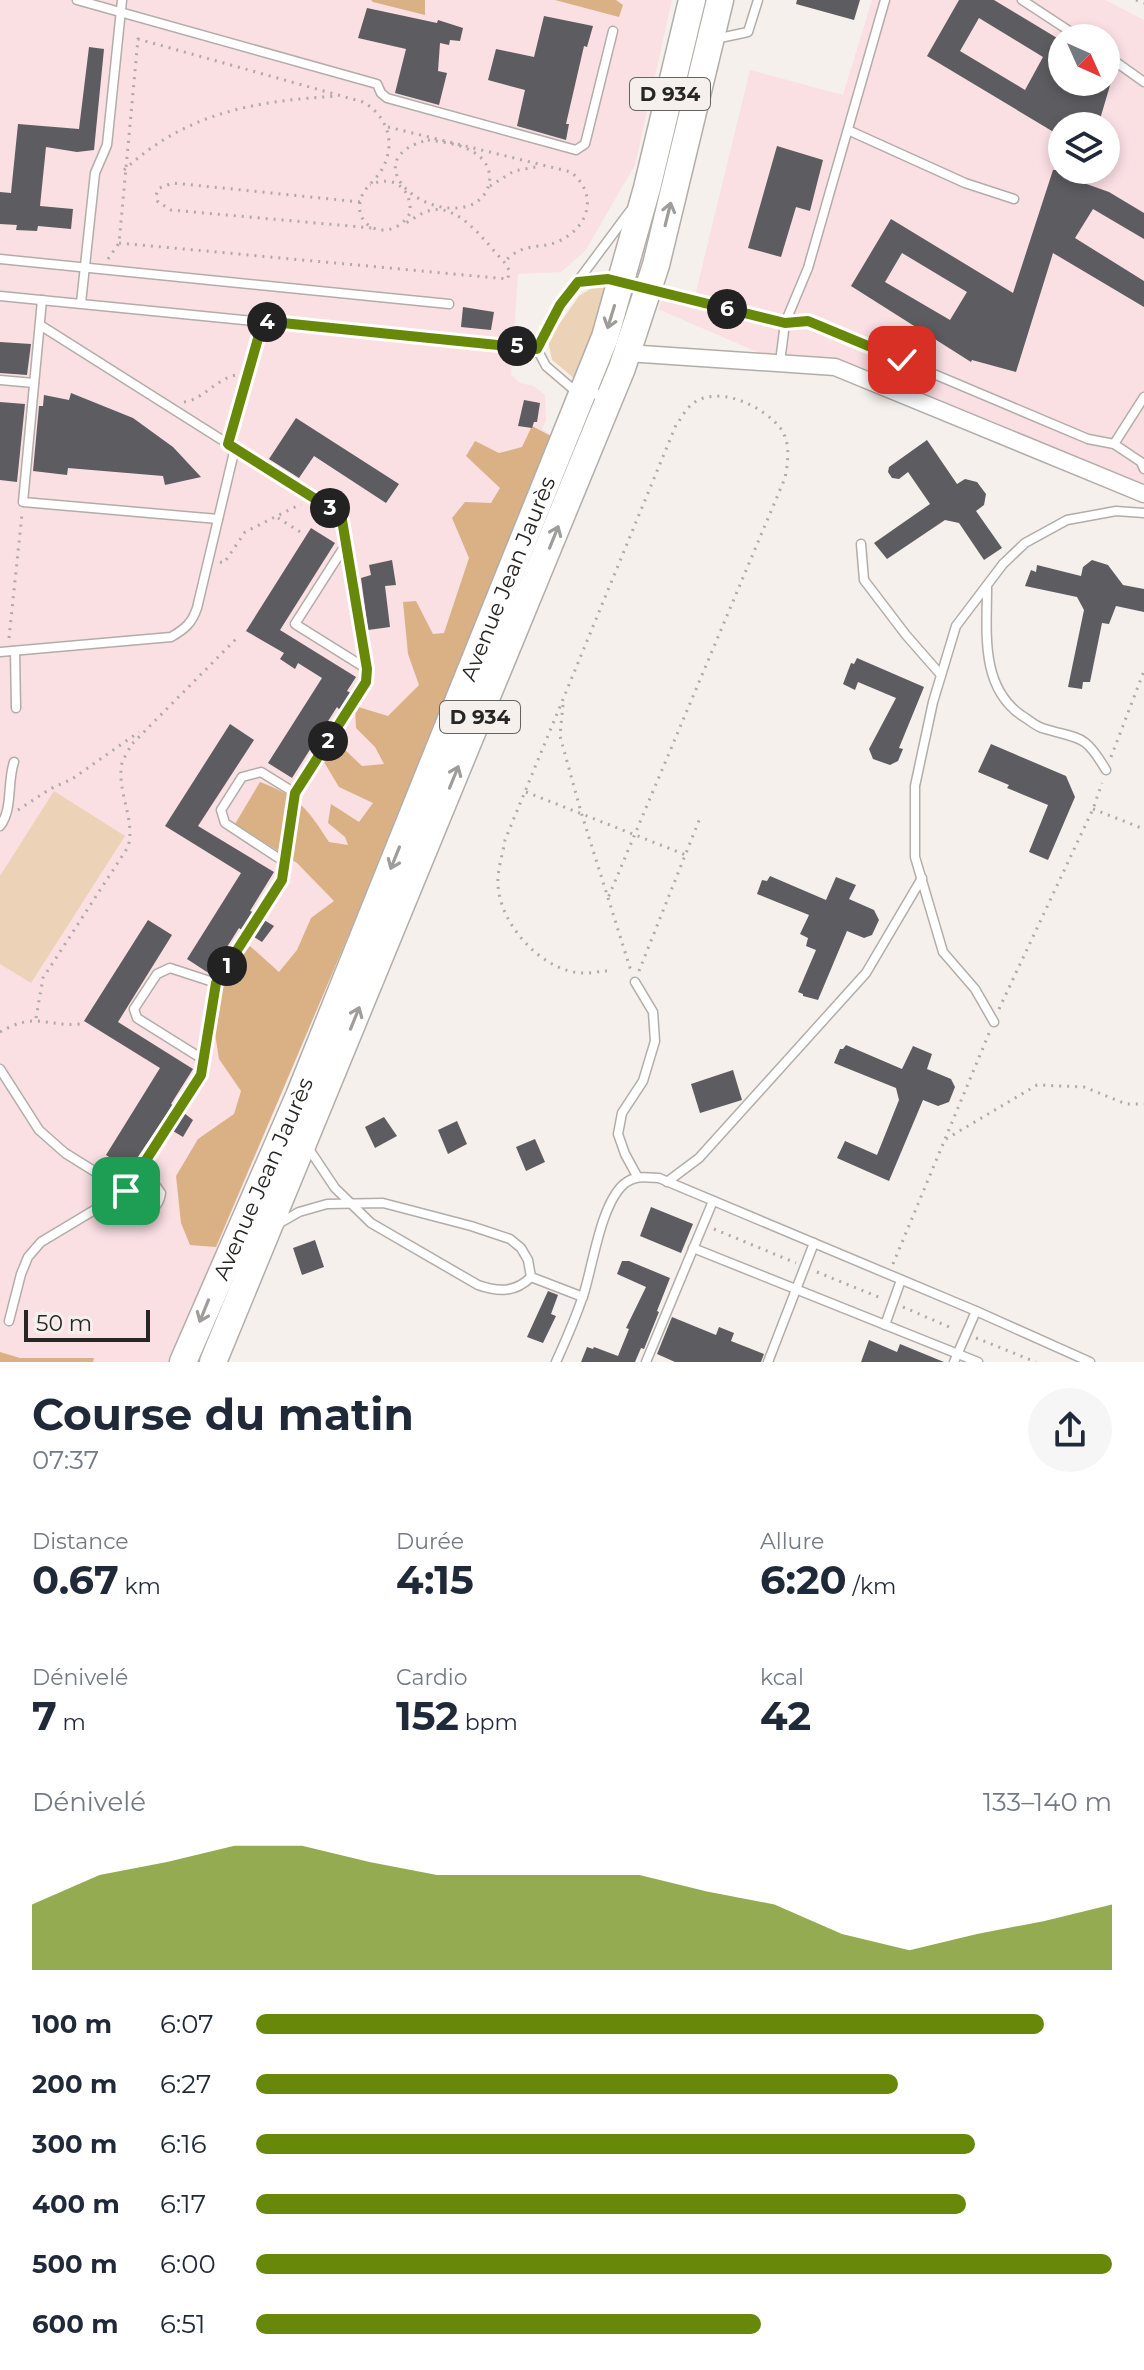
<!DOCTYPE html>
<html lang="fr">
<meta charset="utf-8">
<style>
body{margin:0;font-family:Montserrat,sans-serif;background:#f6f6f7;color:#1f2937;height:100vh;display:flex;flex-direction:column;font-size:30px;white-space:nowrap}
*{box-sizing:border-box;margin:0}
p{font-size:26px;color:#747a83}
.icon{flex:none;width:44px;height:44px;fill:none;stroke:currentColor;stroke-width:2;stroke-linecap:round;stroke-linejoin:round}
.map{position:relative;height:1362px;overflow:hidden}
.side{display:flex;flex-direction:column;background:#fff;flex:1}
.side>*{flex:none}
.needle{width:52px;rotate:135deg}
.controls{position:absolute;left:1048px;top:24px;display:grid;gap:16px}
.controls a{display:grid;place-items:center;width:72px;height:72px;border-radius:50%;background:#fff;box-shadow:0 4px 12px #0003;font-size:40px}
.scale{position:absolute;left:24px;bottom:20px;width:126px;box-sizing:border-box;padding-left:8px;border:4px solid #272624;border-top:0;font-size:22px;line-height:28px;white-space:nowrap;color:#272624;-webkit-text-stroke:6px #f5f0eb;paint-order:stroke}
.pin{position:absolute;display:grid;place-items:center;width:68px;height:68px;color:#fff;margin:-34px;border-radius:16px;box-shadow:0 4px 12px #0006}
.km{position:absolute;width:40px;height:40px;margin:-20px;border-radius:50%;background:#222;color:#fff;font-size:22px;line-height:40px;text-align:center}
.round{display:grid;place-items:center;flex:none;width:84px;height:84px;border-radius:42px;background:#f6f6f7}
.head{display:flex;align-items:center;justify-content:space-between;height:136px;padding:0 32px}
h1{font-size:44px;font-weight:700;line-height:60px}
.metrics{display:grid;grid-template-columns:repeat(3,1fr);gap:12px;height:136px;padding:8px 32px}
.metrics div{display:grid;align-content:center}
.metrics b{font-size:40px;font-weight:700}
.metrics small{font-size:22px;font-weight:400}
.metrics p{font-size:22px}
.chart{height:224px;padding:16px 32px}
.chart p{display:flex;justify-content:space-between}
.chart svg{width:100%;height:144px;margin-top:8px;fill:#678808;opacity:.7}
ul{padding:0 32px;list-style:none;font-size:26px}
li{display:grid;grid-template-columns:128px 96px 1fr;align-items:center;height:60px}
li i{height:20px;border-radius:10px;background:#678808}
.map>svg:first-child{display:block}
.commercial{fill:#fadfe3;fill-rule:evenodd}
.green{fill:#ecd3b7}
.forest{fill:#dab184}
.building{fill:#5d5c61;fill-rule:evenodd}
.lines{fill:none;stroke-linecap:round;stroke-linejoin:round}
.lane-casing{stroke:#b2ada9;stroke-width:11}
.street-casing{stroke:#b2ada9;stroke-width:19}
.primary-casing{stroke:#b2ada9;stroke-width:29}
.path{stroke:#aeaaa6;stroke-width:3;stroke-dasharray:2 6;stroke-linecap:butt}
.lane{stroke:#fff;stroke-width:8}
.street{stroke:#fff;stroke-width:16}
.primary{stroke:#fff;stroke-width:26}
.oneway{stroke:#9e9d9c}
.route-casing{stroke:#fff;stroke-width:16}
.route{stroke:#678808;stroke-width:10}
.labels{text-anchor:middle;stroke-width:8;stroke-linejoin:round;paint-order:stroke}
.shield{fill:#f5f0eb;stroke:#656360;stroke-width:2}
.shield-label{font-size:20px;font-weight:bold;fill:#272624}
.street-label{font-size:22px;fill:#272624;stroke:#f5f0eb}
</style>
<div class="map">
<svg width="1144" height="1362" viewBox="0 0 1144 1362">
<rect width="100%" height="100%" fill="#f5f0eb"/>
<g class="commercial">
<path d="M0,0H672L635,165L585,251L561,272L518,274L511,375L520,383L534,386L545,395L546,420L542,429L552,436L349,934L217,1247L175,1362H0Z"/>
<path d="M872,0H1105L1144,20V487L835,367L780,362L658,309L668,289L694,300L750,70L843,95ZM1062,38H1106V82H1062ZM1062,126H1106V170H1062Z"/>
</g>
<g class="green">
<path d="M595,286L607,288L598,325L575,379L552,360L548,340L579,296Z"/>
<path d="M54,791L125,836L31,983L0,964V876Z"/>
</g>
<g class="forest">
<path d="M371,0H425V15L373,2Z"/>
<path d="M555,0H616L623,5L619,17Z"/>
<path d="M532,426L551,436L349,934L216,1247L190,1245L181,1223L176,1176L198,1139L234,1114L241,1091L219,1059L213,1021L228,970L250,946L279,972L297,950L311,918L334,901L297,863L235,824L260,782C299,797 307,808 329,842L348,845L345,837L328,823L331,804L359,822L373,803L339,787L324,762L343,748L362,766L384,764L375,747L356,728L355,706L388,716L419,685L408,654L403,602L416,601L433,634L444,633L469,558L452,518L465,502L491,503L500,488L466,456L475,441L499,453L522,447Z"/>
<path d="M0,1352L20,1358H94L93,1362H0Z"/>
</g>
<g class="building">
<path d="M797,0H860L854,20L796,4Z"/>
<path d="M959,0H994L1062,41V82H1111L1098,126H1062V137L927,56ZM979,18L1043,57L1025,90L960,51Z"/>
<path d="M367,8L437,23L438,20L463,28L460,41L450,40L449,45L440,43L438,71L447,73L439,105L395,93L406,49L358,38Z"/>
<path d="M544,16L593,26L587,47L584,46L566,124H569L566,140L517,126L525,90L488,80L496,49L534,57Z"/>
<path d="M89,47L104,49L94,150L77,152L46,147L40,206L73,209L71,229L38,226L37,231L16,230L17,225L0,224V192L11,193L18,124L79,129Z"/>
<path d="M777,146L823,160L810,211L796,207L781,257L748,248Z"/>
<path d="M1053,170H1085L1081,182L1109,192L1144,213V239L1093,209L1075,238L1144,281V307L1053,253L1016,372L972,360L971,362L851,286L891,219L1013,293ZM902,253L967,292L950,320L885,282Z"/>
<path d="M463,307L494,312L491,330L461,327Z"/>
<path d="M0,342L31,344L27,375L0,373Z"/>
<path d="M71,393L133,418L173,447L201,477L165,485L163,476L68,468L67,475L33,471L39,406H43L44,395L69,400Z"/>
<path d="M524,400L540,403L537,422H534L532,428L518,426Z"/>
<path d="M0,402L25,404L17,482L0,480Z"/>
<path d="M296,418L399,484L386,503L314,456L299,478L269,459Z"/>
<path d="M927,440L957,484L965,479L977,482L986,494L984,505L976,511L1002,548L984,560L959,523L945,520L887,559L874,543L930,504L908,472L899,479L892,478L888,472L889,467Z"/>
<path d="M311,528L335,543L280,630L356,677L347,691L351,693L340,710L337,707L292,778L268,763L322,678L298,663L295,669L280,659L284,653L246,631Z"/>
<path d="M392,560L396,585L385,586L390,627L368,630L361,578L371,575L369,565Z"/>
<path d="M1092,560L1108,565L1123,585L1144,589V612L1116,606L1109,624L1102,623L1090,682H1083L1082,689L1068,687L1084,610L1077,597L1025,586L1031,570L1036,572L1037,565L1081,576L1083,567Z"/>
<path d="M857,658L924,687L899,748L903,749L898,761L890,765L873,759L869,749L896,698L858,682L855,690L843,684L851,663L854,664Z"/>
<path d="M230,724L254,740L198,826L274,872L250,911L253,912L242,930L239,928L210,974L187,959L241,873L165,826Z"/>
<path d="M991,744L1066,776L1075,797L1048,860L1029,852L1048,805L1007,788L1009,785L978,772Z"/>
<path d="M770,876L826,900L836,877L856,885L849,899L874,910L879,920L872,935L864,938L847,931L818,1000L803,996V994L798,992L816,950L806,946L808,938L800,934L809,915L757,894L762,880L767,881Z"/>
<path d="M148,920L172,935L118,1022L193,1069L171,1104L173,1105L129,1170L106,1155L160,1068L84,1021Z"/>
<path d="M264,920L274,926L262,942L254,937Z"/>
<path d="M846,1045L902,1069L913,1046L932,1054L927,1069L951,1079L955,1087L949,1102L938,1106L923,1100L889,1181L837,1158L845,1141L877,1155L899,1100L896,1088L834,1063L840,1049H843Z"/>
<path d="M733,1070L742,1100L700,1113L691,1084Z"/>
<path d="M184,1113L193,1120L183,1137L173,1131Z"/>
<path d="M384,1117L397,1136L375,1148L365,1127Z"/>
<path d="M457,1121L467,1144L448,1154L438,1130Z"/>
<path d="M535,1139L545,1162L526,1171L516,1147Z"/>
<path d="M651,1207L693,1224L681,1253L640,1236Z"/>
<path d="M315,1240L324,1267L302,1275L293,1248Z"/>
<path d="M622,1261H629L670,1278L657,1311L659,1312L644,1349L641,1348L635,1362H581L587,1347L593,1349L594,1347L618,1356L629,1329L626,1328L646,1287L617,1274Z"/>
<path d="M548,1291L558,1295L551,1314L556,1316L543,1343L527,1337Z"/>
<path d="M672,1317L716,1335L719,1327L734,1333L731,1341L764,1354L761,1362H675L657,1354Z"/>
<path d="M869,1340L897,1352L900,1344L944,1362H861Z"/>
</g>
<g class="lines">
<defs>
<g id="lane">
<path d="M77,0L377,84L381,93L387,98L576,150L585,144L613,31"/>
<path d="M1022,0L1080,38"/>
<path d="M715,39L748,32L758,0"/>
<path d="M1106,55L1144,82"/>
<path d="M850,131L965,183L1014,199"/>
<path d="M0,259L449,304"/>
<path d="M578,282L608,279L622,281L785,323L808,321L1088,439L1114,444L1144,397"/>
<path d="M0,296L537,349"/>
<path d="M42,300L23,502L218,519"/>
<path d="M81,303L95,173L107,145L122,0"/>
<path d="M780,362L785,323L808,268L885,0"/>
<path d="M0,380L34,383"/>
<path d="M607,393L581,396L546,366L537,349L560,305L630,211"/>
<path d="M228,444L263,321"/>
<path d="M1114,444L1141,462L1144,469"/>
<path d="M346,544L295,624L367,669"/>
<path d="M861,544L864,580L906,635L941,675"/>
<path d="M987,588C987,632 980,686 1021,715C1028,719 1034,725 1042,728C1081,740 1084,733 1106,770"/>
<path d="M15,651L16,708"/>
<path d="M0,652L171,637C185,629 192,623 197,608L235,448"/>
<path d="M0,826C13,810 7,782 14,762"/>
<path d="M286,863L225,823L221,810L242,777L261,772L295,793"/>
<path d="M635,982L653,1012L655,1041L643,1081L622,1113L618,1134L625,1154L637,1176"/>
<path d="M994,1022L975,989L943,952L915,857V786L933,702L956,626L1003,564L1025,543L1067,520L1116,511L1144,513"/>
<path d="M204,1060L137,1018L134,1009L157,974L170,968L216,983"/>
<path d="M0,1069L39,1130L65,1153L126,1191L128,1203L138,1211C152,1211 159,1207 161,1193L148,1175L146,1161"/>
<path d="M307,1146L335,1188L371,1223L478,1285C498,1292 515,1293 531,1277"/>
<path d="M667,1182L699,1158L866,973L922,878"/>
<path d="M278,1224L299,1212L327,1204L383,1203L471,1226L510,1239L521,1248L528,1260L531,1277"/>
<path d="M693,1248L978,1362"/>
<path d="M531,1277L583,1297"/>
<path d="M9,1321L21,1274L28,1257L41,1242L126,1191L201,1075L216,983L282,880L295,793L366,682L367,669L342,520L336,512L40,325"/>
<path d="M885,1325L901,1280"/>
<path d="M556,1362C566,1340 576,1317 584,1293C593,1264 601,1204 624,1184C635,1175 645,1177 659,1178L976,1311L1090,1362"/>
<path d="M646,1362L713,1201"/>
<path d="M768,1362L814,1243"/>
<path d="M954,1362L976,1311"/>
</g>
<path id="street" d="M627,353L835,367L1144,494"/>
<g id="primary">
<path id="s1" d="M183,1362L299,1096L605,337L647,188L692,0"/>
<path d="M213,1362L622,368L656,265L720,0"/>
</g>
</defs>
<use href="#lane" class="lane-casing"/>
<use href="#street" class="street-casing"/>
<use href="#primary" class="primary-casing"/>
<g class="path">
<path d="M1136,0L1144,3"/>
<path d="M388,127L571,172C599,195 589,228 557,242C545,247 531,245 519,251C514,253 508,258 504,262"/>
<path d="M428,140C443,142 462,144 475,153C500,169 491,202 464,207C417,217 357,158 428,140Z"/>
<path d="M124,170C187,112 255,101 338,96"/>
<path d="M490,186L514,171L541,166"/>
<path d="M360,202L173,183L159,188L156,195L158,202L171,210L372,228"/>
<path d="M119,243L508,279L509,270L504,262C486,243 458,201 428,211C421,213 413,219 406,223"/>
<path d="M108,259L119,243L138,39L363,102C388,116 397,145 381,171C375,181 362,189 360,202C355,231 394,242 410,213C412,188 393,174 370,185"/>
<path d="M184,402C204,399 216,379 236,375"/>
<path d="M278,518L305,535"/>
<path d="M220,562L224,563L245,532L301,504"/>
<path d="M9,638L22,514"/>
<path d="M563,705L560,736L581,812L631,971"/>
<path d="M1111,757L1144,671"/>
<path d="M526,792L686,855"/>
<path d="M1093,809L1144,829"/>
<path d="M18,810L50,789L72,779L139,732"/>
<path d="M607,971C599,971 590,974 582,973C541,971 499,923 498,884C497,870 503,854 505,840L676,425C681,419 685,410 691,405C716,383 764,406 781,429C791,444 788,462 785,478L608,898"/>
<path d="M639,971L700,818"/>
<path d="M999,1009L1093,809L1102,783"/>
<path d="M36,1018L43,978L128,847C136,819 116,791 122,763C124,757 129,750 131,745L237,638"/>
<path d="M0,1032C37,1011 44,1027 80,1024"/>
<path d="M946,1139L1037,1085L1084,1087L1126,1104H1144"/>
<path d="M714,1229L796,1263"/>
<path d="M893,1264L990,1031"/>
<path d="M817,1272L881,1298"/>
<path d="M903,1307L954,1329"/>
<path d="M976,1338L1036,1362"/>
</g>
<use href="#lane" class="lane"/>
<use href="#street" class="street"/>
<use href="#primary" class="primary"/>
</g>
<defs><path id="oneway-shaft" d="M-6 0H5M1.5-3L5.5 0L1.5 3" fill="none" stroke-width="1.6" stroke-linecap="round" stroke-linejoin="round" transform="scale(2)"/></defs>
<g class="oneway">
<use href="#oneway-shaft" transform="translate(668 214) rotate(-76)"/>
<use href="#oneway-shaft" transform="translate(611 317) rotate(107)"/>
<use href="#oneway-shaft" transform="translate(554 537) rotate(-68)"/>
<use href="#oneway-shaft" transform="translate(454 777) rotate(-68)"/>
<use href="#oneway-shaft" transform="translate(395 858) rotate(112)"/>
<use href="#oneway-shaft" transform="translate(355 1018) rotate(-68)"/>
<use href="#oneway-shaft" transform="translate(204 1311) rotate(112)"/>
</g>
<g class="lines">
<defs>
<path id="route" d="M126,1191L201,1075L216,983L282,880L295,793L366,682L367,669L342,520L336,512L228,444L263,321L537,349L560,305L578,282L608,279L785,323L808,321L902,360"/>
</defs>
<use href="#route" class="route-casing"/>
<use href="#route" class="route"/>
</g>
<g class="labels">
<g class="shield">
<rect x="630" y="78" width="80" height="32" rx="6"/>
<rect x="440" y="701" width="80" height="32" rx="6"/>
</g>
<g class="shield-label">
<text x="670" y="101">D 934</text>
<text x="480" y="724">D 934</text>
</g>
<g class="street-label">
<text dy="8" stroke="none"><textPath href="#s1" startOffset="848">Avenue Jean Jaurès</textPath></text>
<text dy="8" stroke="none"><textPath href="#s1" startOffset="200">Avenue Jean Jaurès</textPath></text>
</g>
</g>
</svg>
<div class="controls">
<a><svg class="needle" viewBox="-14 -14 28 28"><path d="M0-13l5 13h-10z" fill="#e53935"/><path d="M0 13l5-13h-10z" fill="#747a83"/></svg></a>
<a><svg class="icon" aria-label="layers" viewBox="0 0 24 24"><path d="M12 4l9 5-9 5-9-5zM3 14l9 5 9-5"/></svg></a>
</div>
<div class="scale">50 m</div>
<div class="pin" style="left:126px;top:1191px;background:#1e9e55"><svg class="icon" aria-label="arrive" viewBox="0 0 24 24"><path d="M6 21V4h12l-3 4 3 4H6"/></svg></div>
<div class="pin" style="left:902px;top:360px;background:#d93025"><svg class="icon" aria-label="check" viewBox="0 0 24 24"><path d="M5 12l5 5 9-10"/></svg></div>
<b class="km" style="left:227px;top:966px">1</b>
<b class="km" style="left:328px;top:741px">2</b>
<b class="km" style="left:330px;top:508px">3</b>
<b class="km" style="left:267px;top:322px">4</b>
<b class="km" style="left:517px;top:346px">5</b>
<b class="km" style="left:727px;top:309px">6</b>
</div>
<section class="side">
<div class="head"><div><h1>Course du matin</h1><p>07:37</p></div><a class="round"><svg class="icon" aria-label="share" viewBox="0 0 24 24"><path d="M12 15V3M7 8l5-5 5 5M5 13v7h14v-7"/></svg></a></div>
<div class="metrics">
<div><p>Distance</p><b>0.67<small> km</small></b></div>
<div><p>Durée</p><b>4:15</b></div>
<div><p>Allure</p><b>6:20<small> /km</small></b></div>
</div>
<div class="metrics">
<div><p>Dénivelé</p><b>7<small> m</small></b></div>
<div><p>Cardio</p><b>152<small> bpm</small></b></div>
<div><p>kcal</p><b>42</b></div>
</div>
<div class="chart"><p><span>Dénivelé</span>133–140 m</p>
<svg viewBox="0 0 160 44" preserveAspectRatio="none"><path d="M0 44V24L10 15L20 11L30 6L40 6L50 11L60 15L70 15L80 15L90 15L100 20L110 24L120 33L130 38L140 33L150 29L160 24V44z"/></svg>
</div>
<ul>
<li><b>100 m</b>6:07<i style="width:92%"></i></li>
<li><b>200 m</b>6:27<i style="width:75%"></i></li>
<li><b>300 m</b>6:16<i style="width:84%"></i></li>
<li><b>400 m</b>6:17<i style="width:83%"></i></li>
<li><b>500 m</b>6:00<i style="width:100%"></i></li>
<li><b>600 m</b>6:51<i style="width:59%"></i></li>
</ul>
</section>
